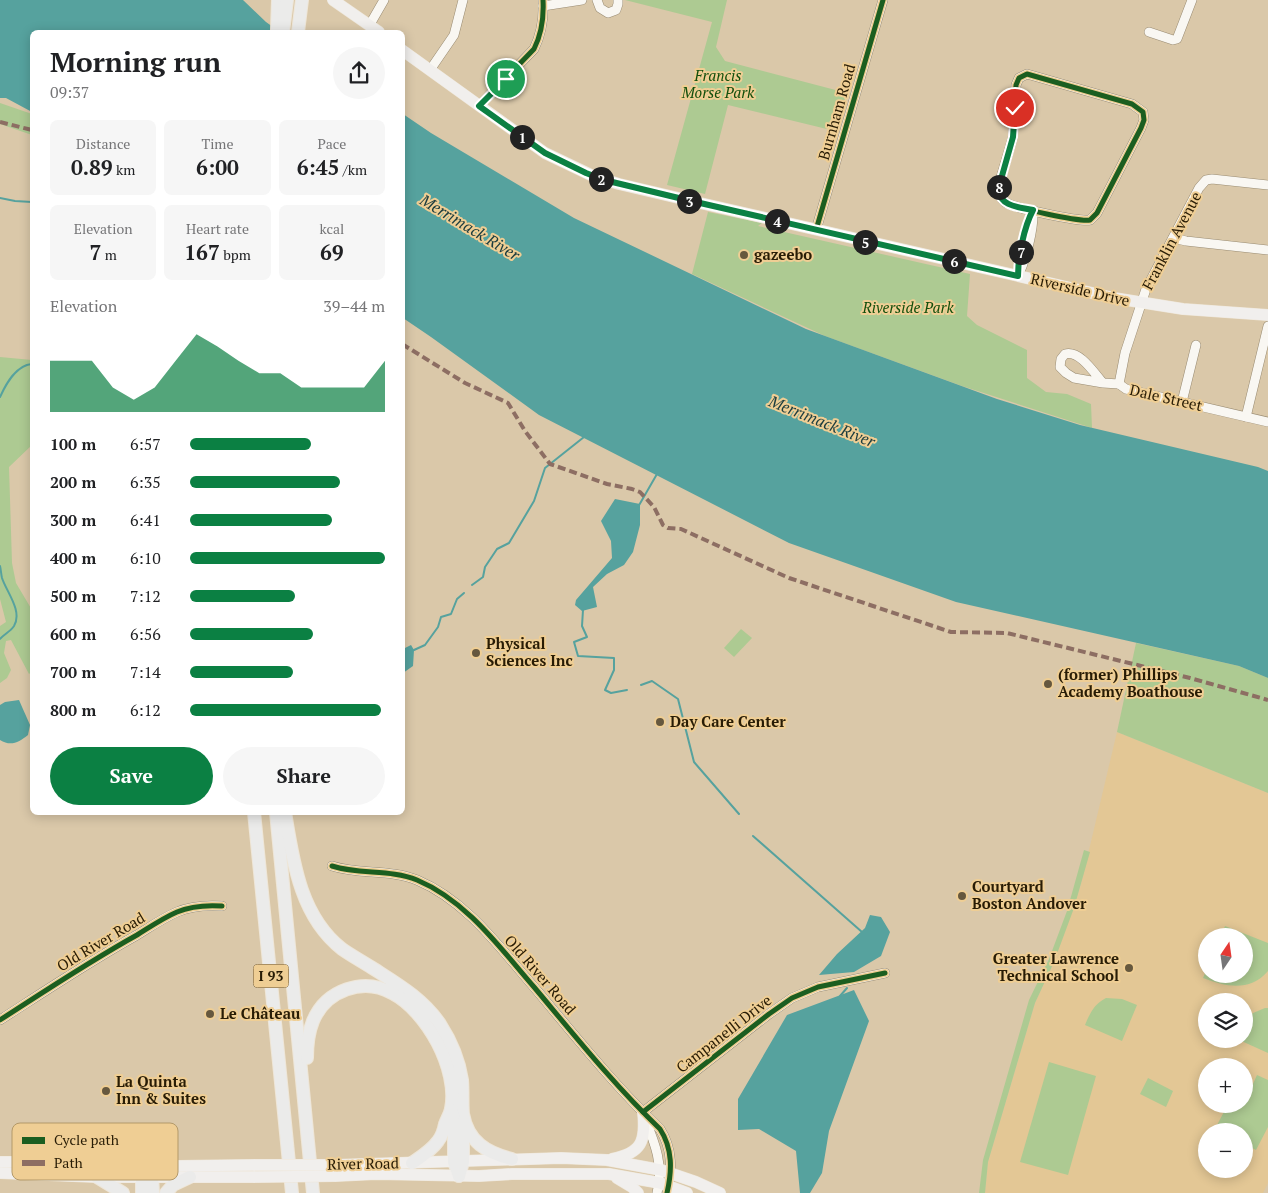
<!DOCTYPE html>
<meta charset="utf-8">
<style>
body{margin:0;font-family:"PT Serif",serif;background:#f6f6f6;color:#202124;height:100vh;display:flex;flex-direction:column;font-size:19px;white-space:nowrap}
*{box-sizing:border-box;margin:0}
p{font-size:16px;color:#757577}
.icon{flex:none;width:28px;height:28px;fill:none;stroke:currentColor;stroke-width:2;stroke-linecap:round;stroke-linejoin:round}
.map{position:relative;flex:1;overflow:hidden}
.drawer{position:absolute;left:30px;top:30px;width:375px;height:785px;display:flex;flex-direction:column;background:#fff;border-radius:8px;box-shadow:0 2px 12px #0003}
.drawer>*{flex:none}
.needle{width:32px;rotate:13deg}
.controls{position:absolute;left:1198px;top:928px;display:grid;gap:10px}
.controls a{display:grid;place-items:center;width:55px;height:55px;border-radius:50%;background:#fff;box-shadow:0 2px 12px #0003;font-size:25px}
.pin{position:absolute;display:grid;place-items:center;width:42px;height:42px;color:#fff;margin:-21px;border:2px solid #fff;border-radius:50%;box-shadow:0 1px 5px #0007}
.km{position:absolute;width:25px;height:25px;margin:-12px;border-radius:50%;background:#222;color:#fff;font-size:14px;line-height:25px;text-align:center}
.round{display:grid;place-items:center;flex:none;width:52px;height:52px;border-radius:26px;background:#f6f6f6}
.head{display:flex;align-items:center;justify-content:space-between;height:85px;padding:0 20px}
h1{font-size:28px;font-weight:700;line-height:38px}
.stats{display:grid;grid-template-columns:repeat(3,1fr);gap:8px;height:85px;padding:5px 20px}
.stats div{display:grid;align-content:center;border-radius:8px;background:#f6f6f6;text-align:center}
.stats b{font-size:21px;font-weight:700}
.stats small{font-size:14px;font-weight:400}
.stats p{font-size:14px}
.chart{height:140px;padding:10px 20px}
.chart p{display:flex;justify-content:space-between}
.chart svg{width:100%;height:90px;margin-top:5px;fill:#0b8043;opacity:.7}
.action{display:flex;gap:10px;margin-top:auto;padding:10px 20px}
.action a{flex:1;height:58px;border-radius:30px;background:#0b8043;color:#fff;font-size:20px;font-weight:700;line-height:58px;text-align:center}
.action a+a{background:#f6f6f6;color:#202124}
ul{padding:0 20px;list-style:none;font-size:16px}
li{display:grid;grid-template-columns:80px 60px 1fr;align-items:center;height:38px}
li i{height:12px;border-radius:6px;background:#0b8043}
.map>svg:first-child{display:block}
.built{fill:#e3c795;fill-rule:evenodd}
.green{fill:#adca92}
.water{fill:#56a29e}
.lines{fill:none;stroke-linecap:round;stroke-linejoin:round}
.stream{stroke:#56a29e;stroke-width:2}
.minor-casing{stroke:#998b72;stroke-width:10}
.major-casing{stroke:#eee6d8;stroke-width:12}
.highway-casing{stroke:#eee6d8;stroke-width:14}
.minor{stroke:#f9f7f2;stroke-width:9}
.major{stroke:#f1efed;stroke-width:11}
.highway{stroke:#ebebea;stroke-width:12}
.major-bridge-casing{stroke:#eee6d8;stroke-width:12;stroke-linecap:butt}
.major-bridge{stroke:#f1efed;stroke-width:11}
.quiet{stroke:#8d6e63;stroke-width:4;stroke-dasharray:8 4;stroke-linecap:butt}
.cycleway-casing{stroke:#efce94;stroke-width:8}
.cycleway{stroke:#1b5e20;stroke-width:5}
.route-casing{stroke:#fff;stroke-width:10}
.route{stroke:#0b8043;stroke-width:6}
.poi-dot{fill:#66583e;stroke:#efce94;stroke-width:2}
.labels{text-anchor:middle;stroke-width:4;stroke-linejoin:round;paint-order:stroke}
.shield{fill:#efce94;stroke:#645130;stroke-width:1}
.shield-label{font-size:14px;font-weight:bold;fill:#281c05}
.park-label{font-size:15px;font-style:italic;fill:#124f0c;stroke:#efce94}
.street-label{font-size:15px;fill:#281c05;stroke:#efce94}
.poi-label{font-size:15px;font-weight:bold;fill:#281c05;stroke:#efce94;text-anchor:start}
.water-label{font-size:16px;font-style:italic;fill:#1b3c3e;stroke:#efce94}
.key{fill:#efce94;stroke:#b39969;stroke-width:1}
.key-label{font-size:14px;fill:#281c05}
</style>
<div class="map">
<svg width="1268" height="1193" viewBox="0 0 1268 1193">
<rect width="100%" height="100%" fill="#dac8a9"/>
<path class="built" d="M1117,732L1268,793V1183L1263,1193H985L988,1162L1035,1003L1054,962L1080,888ZM1206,936H1244V974H1206ZM1206,1001H1244V1039H1206ZM1206,1066H1244V1104H1206ZM1206,1131H1244V1169H1206Z"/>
<g class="green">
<path d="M625,0H727L716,47L725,61L847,93L835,131L728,105L705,194L667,185L712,22Z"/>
<path d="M0,103L32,114V135L0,124Z"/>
<path d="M708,212L762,223L758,226L970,274L967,316L977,325L1027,350V378L1046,392L1067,394L1091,404L1092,428L962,386L825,336L692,274Z"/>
<path d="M0,357L32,360V445L9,467L12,563L16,583L32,610V671L29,674L11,640L6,641L4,653L11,670L7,678L0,683V626L6,622L0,599Z"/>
<path d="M741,629L752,638L734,657L724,648Z"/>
<path d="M1136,643L1239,666L1268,678V793L1117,732Z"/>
<path d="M1084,850L1090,852L1074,908L1054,962L1035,1003L988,1162L985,1193H979L983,1160L1029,1000L1049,959L1067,911Z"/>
<path d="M1225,926L1268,943V971C1250,992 1226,987 1203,978L1206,971V974H1244V936H1221Z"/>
<path d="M1106,998L1122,999L1137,1005L1122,1041L1085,1025C1090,1013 1094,1004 1106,998Z"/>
<path d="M1265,1008H1268V1053L1237,1039H1244V1022L1253,1013Z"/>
<path d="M1049,1062L1096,1076L1068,1175L1020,1162Z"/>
<path d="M1257,1075L1268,1080V1127L1256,1150L1244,1144V1131H1219L1215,1129L1228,1104H1244Z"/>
<path d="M1148,1078L1173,1091L1166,1107L1140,1094Z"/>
</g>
<g class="water">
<path d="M0,0H243L266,22L280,32H32V112L6,98H0Z"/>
<path d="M403,114L431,133L574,218L806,329L997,399L1080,425L1258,467L1268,471V678L1239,666L956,602L789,543L539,415L431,337L403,318Z"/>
<path d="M615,499L640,504V525L633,552L624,565L607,574L593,587L597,607L582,611L575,605L576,600L612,558L611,541L601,521Z"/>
<path d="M411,645L414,650L413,666L403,673V649Z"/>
<path d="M19,700L30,725L28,735C19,742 11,747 0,740V705L5,702Z"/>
<path d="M870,915L881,917L890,932L881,956L854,972L819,975L837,954L865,928Z"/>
<path d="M854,990L869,1021L829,1131L822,1173L810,1193H800L796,1151L759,1129L738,1130V1099L787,1015Z"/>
</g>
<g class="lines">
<g class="stream">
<path d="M0,198L15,201L32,202"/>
<path d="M0,397C6,384 16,365 32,364"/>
<path d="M638,507L657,474"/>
<path d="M0,566C1,570 1,574 2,578C6,591 23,611 14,626C10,632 4,634 0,639"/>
<path d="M472,585L483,577L485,567L497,549L509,543L534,501L545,468L584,437"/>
<path d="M583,610L582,626L587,637L574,642L578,656L614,658V670L605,690L611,693L627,690"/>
<path d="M414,650L425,645L438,627L441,617L451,614L457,599L464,593"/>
<path d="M641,685L652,681L678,699L694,762L739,814"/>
<path d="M753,836L862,932"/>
<path d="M840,996L847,988"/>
</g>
<defs>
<g id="minor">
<path d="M597,0L600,8L608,13L616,10L618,4V0"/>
<path d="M543,6L582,0"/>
<path d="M369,26L384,0"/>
<path d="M1149,32L1173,40L1177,39L1192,0"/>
<path d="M430,70L454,35L463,0"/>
<path d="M1027,74L1132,104L1143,112L1144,120L1141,128L1097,213L1090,220C1080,222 1013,208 1005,202C999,197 998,191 999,184L1013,137L1016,85L1019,78Z"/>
<path d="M479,106L534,49C542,33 544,18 543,0"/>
<path d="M1268,185L1212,179L1206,180L1199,188L1146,289L1125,353L1119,384L1126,389L1268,422"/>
<path d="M816,230L883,0"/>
<path d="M1173,238L1186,241L1268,250"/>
<path d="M1018,276C1026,259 1034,229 1033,210"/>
<path d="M1103,383L1074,378L1066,373L1060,367L1061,359L1065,354C1080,350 1094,373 1103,383L1119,384"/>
<path d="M1182,402L1196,345"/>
<path d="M1246,417L1268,326"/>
<path d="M332,866C360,875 390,869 417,880C467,901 500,948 534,987C575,1036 614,1085 660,1129C673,1149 672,1171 667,1193"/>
<path d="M0,1020C45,991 90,961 137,935C150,927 163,918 177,912C191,906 207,905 222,906"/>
<path d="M643,1112L769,1014L792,998L818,987L885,973"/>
<path d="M645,1119C655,1143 664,1166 657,1193"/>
</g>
<g id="major">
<path d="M333,0L379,32"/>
<path d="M402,50L545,153L593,176L619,184L687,200L1114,298L1183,309L1268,315"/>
<path d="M612,1159C642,1153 646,1141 643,1112"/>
<path d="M0,1162H112L178,1166L255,1165"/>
<path d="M335,1165L561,1158L607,1160L661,1170L696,1182L720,1193"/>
<path d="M0,1173L97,1177H255"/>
<path d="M335,1176L376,1174L479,1176L512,1174H609L660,1183L687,1193"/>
<path d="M617,1178L632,1187L638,1193"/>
</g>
<g id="highway">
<path d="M277,30L278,0"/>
<path d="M283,32L287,0"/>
<path d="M298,32L302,0"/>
<path d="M254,812L292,1193"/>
<path d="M276,812L313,1193"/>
<path d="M285,812C293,861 300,916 342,949C352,956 363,962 374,969C399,985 423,999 440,1024C451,1041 459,1060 462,1080C463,1092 462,1103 463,1114C468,1142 487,1153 512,1159"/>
<path d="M307,1058C307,1045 308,1033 313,1021C326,990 363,977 392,993C427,1011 459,1070 451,1109C450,1114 447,1119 445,1124C444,1129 442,1136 438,1141C432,1150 421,1157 412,1163"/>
<path d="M451,1110L454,1119V1162L459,1176"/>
<path d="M148,1164L152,1177L153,1193"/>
<path d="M459,1176L463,1162V1123"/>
<path d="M97,1177L123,1193"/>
<path d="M142,1193V1177L148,1164"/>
<path d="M166,1193L173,1185L190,1177"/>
</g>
</defs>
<use href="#minor" class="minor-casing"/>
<use href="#major" class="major-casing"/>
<use href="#highway" class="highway-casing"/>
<use href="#minor" class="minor"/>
<use href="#major" class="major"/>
<use href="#highway" class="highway"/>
<defs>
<g id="major-bridge">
<path d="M255,1165H335"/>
<path d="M255,1177L335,1176"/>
</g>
</defs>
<use href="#major-bridge" class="major-bridge-casing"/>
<use href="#major-bridge" class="major-bridge"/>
<g class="quiet">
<path d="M0,122L32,130"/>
<path d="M402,344L465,383L508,403L525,431L550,464L607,484L632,489L640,492L654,507L663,525L668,528L681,529L789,578L951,632L1007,633L1190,678L1268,700"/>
</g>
<defs>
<g id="cycleway">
<path d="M1027,74L1132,104L1143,112L1144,120L1141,128L1097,213L1090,220C1080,222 1013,208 1005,202C999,197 998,191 999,184L1013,137L1016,85L1019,78Z"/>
<path d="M479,106L534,49C542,33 544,18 543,0"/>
<path d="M816,230L883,0"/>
<path d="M332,866C360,875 390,869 417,880C467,901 500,948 534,987C575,1036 614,1085 660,1129C673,1149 672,1171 667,1193"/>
<path d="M0,1020C45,991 90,961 137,935C150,927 163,918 177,912C191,906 207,905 222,906"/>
<path d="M643,1112L769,1014L792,998L818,987L885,973"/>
</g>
</defs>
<use href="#cycleway" class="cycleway-casing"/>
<use href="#cycleway" class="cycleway"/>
</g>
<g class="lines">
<defs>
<path id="route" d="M506,79L479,106L545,153L586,173L604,180L687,200L1018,276C1018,257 1024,227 1033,210C1019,207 1001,207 998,190L1013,137L1015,108"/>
</defs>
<use href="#route" class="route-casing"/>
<use href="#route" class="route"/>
</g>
<g class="poi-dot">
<circle cx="744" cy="255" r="5"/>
<circle cx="476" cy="653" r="5"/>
<circle cx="1048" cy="684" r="5"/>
<circle cx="660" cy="722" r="5"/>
<circle cx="962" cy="896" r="5"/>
<circle cx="1129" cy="968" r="5"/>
<circle cx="210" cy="1014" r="5"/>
<circle cx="106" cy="1091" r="5"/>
</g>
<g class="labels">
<rect class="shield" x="253.5" y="964.5" width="35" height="23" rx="4"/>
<g class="shield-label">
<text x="271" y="981">I 93</text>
</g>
<g class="park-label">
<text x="718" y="81">Francis<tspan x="718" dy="17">Morse Park</tspan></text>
<text x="908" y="313">Riverside Park</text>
</g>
<g class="street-label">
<text transform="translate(837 112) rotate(-74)" y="5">Burnham Road</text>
<text transform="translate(1172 241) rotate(-62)" y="5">Franklin Avenue</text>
<text transform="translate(1080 290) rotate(13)" y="5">Riverside Drive</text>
<text transform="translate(1166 398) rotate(13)" y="5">Dale Street</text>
<text transform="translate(101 942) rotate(-31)" y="5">Old River Road</text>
<text transform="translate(540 975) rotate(49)" y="5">Old River Road</text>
<text transform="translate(724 1034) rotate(-38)" y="5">Campanelli Drive</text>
<text transform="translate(363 1164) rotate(-1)" y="5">River Road</text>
</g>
<g class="poi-label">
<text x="754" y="260">gazeebo</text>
<text x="486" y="649">Physical<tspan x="486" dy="17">Sciences Inc</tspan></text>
<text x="1058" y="680">(former) Phillips<tspan x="1058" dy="17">Academy Boathouse</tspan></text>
<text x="670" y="727">Day Care Center</text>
<text x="972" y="892">Courtyard<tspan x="972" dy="17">Boston Andover</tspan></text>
<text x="1119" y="964" text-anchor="end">Greater Lawrence<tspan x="1119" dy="17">Technical School</tspan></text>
<text x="220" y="1019">Le Château</text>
<text x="116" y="1087">La Quinta<tspan x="116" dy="17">Inn &amp; Suites</tspan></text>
</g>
<g class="water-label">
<text transform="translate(470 227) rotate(31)" y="6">Merrimack River</text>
<text transform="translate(822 421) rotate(22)" y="6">Merrimack River</text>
</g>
</g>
<rect x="12" y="1123" width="166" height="57" rx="8" class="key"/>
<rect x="22" y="1137" width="23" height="7" fill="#1b5e20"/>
<rect x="22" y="1160" width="23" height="6" fill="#8d6e63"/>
<g class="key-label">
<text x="54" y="1145">Cycle path</text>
<text x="54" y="1168">Path</text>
</g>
</svg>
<div class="controls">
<a><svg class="needle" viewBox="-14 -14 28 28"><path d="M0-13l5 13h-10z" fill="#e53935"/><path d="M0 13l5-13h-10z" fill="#757577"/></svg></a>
<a><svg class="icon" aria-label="layers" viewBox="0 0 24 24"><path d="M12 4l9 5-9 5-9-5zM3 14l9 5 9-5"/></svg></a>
<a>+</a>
<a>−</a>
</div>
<div class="pin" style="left:506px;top:79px;background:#1e9e55"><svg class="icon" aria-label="arrive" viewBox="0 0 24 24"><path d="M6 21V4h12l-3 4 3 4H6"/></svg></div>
<div class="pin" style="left:1015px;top:108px;background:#d93025"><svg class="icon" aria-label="check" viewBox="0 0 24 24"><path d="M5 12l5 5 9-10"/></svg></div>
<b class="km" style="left:522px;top:137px">1</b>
<b class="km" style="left:601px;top:179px">2</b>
<b class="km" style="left:689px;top:201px">3</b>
<b class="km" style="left:777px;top:221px">4</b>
<b class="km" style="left:865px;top:242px">5</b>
<b class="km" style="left:954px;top:261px">6</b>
<b class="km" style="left:1021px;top:252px">7</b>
<b class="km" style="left:999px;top:187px">8</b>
<section class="drawer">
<div class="head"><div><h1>Morning run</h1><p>09:37</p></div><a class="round"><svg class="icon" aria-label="share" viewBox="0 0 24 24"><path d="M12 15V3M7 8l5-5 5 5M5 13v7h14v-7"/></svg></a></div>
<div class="stats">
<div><p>Distance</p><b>0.89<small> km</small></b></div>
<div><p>Time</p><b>6:00</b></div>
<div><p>Pace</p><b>6:45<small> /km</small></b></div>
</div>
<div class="stats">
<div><p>Elevation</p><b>7<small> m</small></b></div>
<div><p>Heart rate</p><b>167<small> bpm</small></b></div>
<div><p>kcal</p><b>69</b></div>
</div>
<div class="chart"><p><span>Elevation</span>39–44 m</p>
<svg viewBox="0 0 160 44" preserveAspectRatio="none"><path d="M0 44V19L10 19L20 19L30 32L40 38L50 32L60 19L70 6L80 12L90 19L100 25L110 25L120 32L130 32L140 32L150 32L160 19V44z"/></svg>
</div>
<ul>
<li><b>100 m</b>6:57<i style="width:62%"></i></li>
<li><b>200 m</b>6:35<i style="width:77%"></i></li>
<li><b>300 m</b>6:41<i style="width:73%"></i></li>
<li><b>400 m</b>6:10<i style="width:100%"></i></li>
<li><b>500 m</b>7:12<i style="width:54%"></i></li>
<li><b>600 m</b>6:56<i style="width:63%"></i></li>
<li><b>700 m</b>7:14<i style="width:53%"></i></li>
<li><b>800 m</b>6:12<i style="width:98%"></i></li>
</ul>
<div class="action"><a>Save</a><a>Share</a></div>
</section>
</div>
